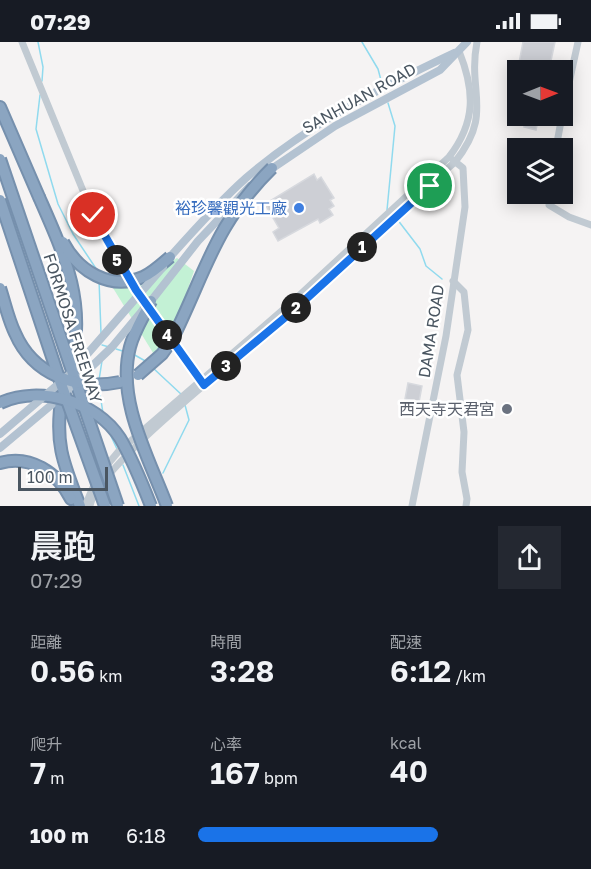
<!DOCTYPE html>
<html lang="zh-TW">
<meta charset="utf-8">
<style>
body{margin:0;font-family:"Golos Text","Noto Sans TC",sans-serif;background:#242831;color:#f1f3f6;height:100vh;display:flex;flex-direction:column;font-size:22px;white-space:nowrap}
*{box-sizing:border-box;margin:0}
p{font-size:20px;color:#9ea1a6}
.icon{flex:none;width:33px;height:33px;fill:none;stroke:currentColor;stroke-width:2;stroke-linecap:round;stroke-linejoin:round}
.map{position:relative;height:464px;overflow:hidden}
.sheet{display:flex;flex-direction:column;background:#171b24;flex:1}
.sheet>*{flex:none}
.needle{width:39px;rotate:89deg}
.controls{position:absolute;left:507px;top:18px;display:grid;gap:12px}
.controls a{display:grid;place-items:center;width:66px;height:66px;border-radius:0px;background:#171b24;box-shadow:0 3px 15px #0003;font-size:30px}
.scale{position:absolute;left:18px;bottom:15px;width:90px;box-sizing:border-box;padding-left:6px;border:3px solid #4a5661;border-top:0;font-size:16px;line-height:21px;white-space:nowrap;color:#4a5661;-webkit-text-stroke:4px #fff;paint-order:stroke}
.pin{position:absolute;display:grid;place-items:center;width:51px;height:51px;color:#fff;margin:-26px;border:3px solid #fff;border-radius:50%;box-shadow:0 2px 6px #0007}
.km{position:absolute;width:30px;height:30px;margin:-15px;border-radius:50%;background:#222;color:#fff;font-size:16px;line-height:30px;text-align:center}
.round{display:grid;place-items:center;flex:none;width:63px;height:63px;border-radius:0px;background:#242831}
.head{display:flex;align-items:center;justify-content:space-between;height:102px;padding:0 30px}
h1{font-size:33px;font-weight:600;line-height:45px}
.metrics{display:grid;grid-template-columns:repeat(3,1fr);gap:9px;height:102px;padding:6px 30px}
.metrics div{display:grid;align-content:center}
.metrics b{font-size:30px;font-weight:600}
.metrics small{font-size:16px;font-weight:400}
.metrics p{font-size:16px}
ul{padding:0 30px;list-style:none;font-size:20px}
li{display:grid;grid-template-columns:96px 72px 1fr;align-items:center;height:45px}
li i{height:15px;border-radius:8px;background:#1a73e8}
.status{display:flex;justify-content:space-between;align-items:center;height:42px;padding:0 30px;background:#171b24;direction:ltr}
.status svg{height:16px;fill:currentColor}
.map>svg:first-child{display:block}
.green{fill:#c3f1d5}
.lines{fill:none;stroke-linecap:round;stroke-linejoin:round}
.stream{stroke:#90daee;stroke-width:1.5}
.building{fill:#cdcfd5;stroke:#d7d9de;stroke-width:1.5}
.highway-casing{stroke:#7690ad;stroke-width:14}
.minor{stroke:#c1cad2;stroke-width:7}
.major{stroke:#b3c2d1;stroke-width:8}
.highway{stroke:#8ba5c1;stroke-width:10}
.highway-bridge-casing{stroke:#7690ad;stroke-width:14;stroke-linecap:butt}
.major-bridge{stroke:#b3c2d1;stroke-width:8}
.highway-bridge{stroke:#8ba5c1;stroke-width:10}
.route-casing{stroke:#fff;stroke-width:12}
.route{stroke:#1a73e8;stroke-width:8}
.shop-dot{fill:#3f7fe0;stroke:#fff;stroke-width:2}
.worship-dot{fill:#6b7280;stroke:#fff;stroke-width:2}
.labels{text-anchor:middle;stroke-width:5;stroke-linejoin:round;paint-order:stroke}
.street-label{font-size:16px;fill:#4a5661;stroke:#fff}
.shop-label{font-size:16px;fill:#366cbe;stroke:#fff;text-anchor:end}
.worship-label{font-size:16px;fill:#5b616d;stroke:#fff;text-anchor:end}
</style>
<div class="status"><b>07:29</b><svg viewBox="0 0 49 12"><path d="M0 12V9h3v3zM5 12V6h3v6zM10 12V3h3v9zM15 12V0h3v12zM26 1h20v11H26zM47 4h2v5h-2z"/></svg></div>
<div class="map">
<svg width="591" height="464" viewBox="0 0 591 464">
<rect width="100%" height="100%" fill="#f5f3f3"/>
<path class="green" d="M177,216L194,229L177,279L155,314L113,246C139,247 157,230 177,216Z"/>
<g class="lines">
<g class="stream">
<path d="M38,0L43,25L42,39"/>
<path d="M362,0L378,27L382,42"/>
<path d="M40,53L36,87L58,162L73,192L99,231"/>
<path d="M387,168L395,84L388,61"/>
<path d="M397,177L420,207L426,224L442,237"/>
<path d="M99,238L101,291"/>
<path d="M102,303L109,305"/>
<path d="M116,307L126,310"/>
<path d="M133,312L147,320"/>
<path d="M153,326L182,353"/>
<path d="M99,338L102,319"/>
<path d="M99,346L103,371"/>
<path d="M110,392L117,407"/>
<path d="M123,423L139,464"/>
<path d="M163,431L189,378L185,363"/>
</g>
</g>
<g class="building">
<path d="M523,0H555L549,28L518,26Z"/>
<path d="M526,74H539L536,88L524,85Z"/>
<path d="M314,132L317,138L321,135L334,156L330,158L334,164L329,167L333,173L320,181L318,177L278,199L273,190L279,186L265,162Z"/>
<path d="M408,341L422,344L419,360L405,357Z"/>
</g>
<g class="lines">
<defs>
<g id="highway">
<path d="M0,65L39,155"/>
<path d="M62,353C54,400 63,421 80,464"/>
<path d="M0,421C30,412 58,431 71,457"/>
</g>
</defs>
<use href="#highway" class="highway-casing"/>
<g class="minor">
<path d="M22,0L93,173L136,248L202,341"/>
<path d="M562,73L578,0"/>
<path d="M556,106L562,74"/>
<path d="M551,152L549,163L569,175L591,183"/>
<path d="M453,239L464,250L468,288L457,333L464,390L462,430L467,457L466,464"/>
<path d="M85,464L98,434L118,410L292,260L449,115C476,80 475,49 459,9"/>
<path d="M90,464C97,423 257,301 295,267C349,219 400,167 455,120C494,71 467,51 477,0"/>
<path d="M412,464L446,294L465,165L463,126L453,118"/>
</g>
<g class="major">
<path d="M267,130L335,84L440,28L467,0"/>
<path d="M170,215C194,188 219,160 246,136C307,83 382,45 454,11"/>
<path d="M151,259L198,199L250,144"/>
<path d="M0,406L62,354"/>
</g>
<use href="#highway" class="highway"/>
<defs>
<g id="highway-bridge">
<path d="M0,117L118,464"/>
<path d="M39,155C64,212 87,260 71,324"/>
<path d="M0,158L60,339L105,464"/>
<path d="M63,200C78,229 110,249 143,235C152,231 162,222 170,215"/>
<path d="M0,246C5,261 8,277 15,291C33,333 77,349 120,340"/>
<path d="M151,259C144,274 134,289 130,305C116,358 149,416 167,464"/>
<path d="M138,333L162,312L172,298C206,230 214,183 272,126"/>
<path d="M0,361C40,343 96,359 120,396C133,418 142,441 151,464"/>
</g>
</defs>
<use href="#highway-bridge" class="highway-bridge-casing"/>
<g class="major-bridge">
<path d="M62,353L112,305L142,269"/>
<path d="M0,392L69,333L163,225"/>
</g>
<use href="#highway-bridge" class="highway-bridge"/>
</g>
<g class="lines">
<defs>
<path id="route" d="M93,173L136,248L204,343L294,268L430,144"/>
</defs>
<use href="#route" class="route-casing"/>
<use href="#route" class="route"/>
</g>
<circle class="shop-dot" cx="299" cy="166" r="6"/>
<circle class="worship-dot" cx="507" cy="367" r="6"/>
<g class="labels">
<g class="street-label">
<text transform="translate(359 56) rotate(-29)" y="6">SANHUAN ROAD</text>
<text transform="translate(73 286) rotate(72)" y="6">FORMOSA FREEWAY</text>
<text transform="translate(431 289) rotate(-81)" y="6">DAMA ROAD</text>
</g>
<g class="shop-label">
<text x="287" y="172">裕珍馨觀光工廠</text>
</g>
<g class="worship-label">
<text x="495" y="373">西天寺天君宮</text>
</g>
</g>
</svg>
<div class="controls">
<a><svg class="needle" viewBox="-14 -14 28 28"><path d="M0-13l5 13h-10z" fill="#e53935"/><path d="M0 13l5-13h-10z" fill="#9ea1a6"/></svg></a>
<a><svg class="icon" aria-label="layers" viewBox="0 0 24 24"><path d="M12 4l9 5-9 5-9-5zM3 14l9 5 9-5"/></svg></a>
</div>
<div class="scale">100 m</div>
<div class="pin" style="left:430px;top:144px;background:#1e9e55"><svg class="icon" aria-label="arrive" viewBox="0 0 24 24"><path d="M6 21V4h12l-3 4 3 4H6"/></svg></div>
<div class="pin" style="left:93px;top:173px;background:#d93025"><svg class="icon" aria-label="check" viewBox="0 0 24 24"><path d="M5 12l5 5 9-10"/></svg></div>
<b class="km" style="left:362px;top:205px">1</b>
<b class="km" style="left:296px;top:266px">2</b>
<b class="km" style="left:226px;top:324px">3</b>
<b class="km" style="left:167px;top:293px">4</b>
<b class="km" style="left:117px;top:218px">5</b>
</div>
<section class="sheet">
<div class="head"><div><h1>晨跑</h1><p>07:29</p></div><a class="round"><svg class="icon" aria-label="share" viewBox="0 0 24 24"><path d="M12 15V3M7 8l5-5 5 5M5 13v7h14v-7"/></svg></a></div>
<div class="metrics">
<div><p>距離</p><b>0.56<small> km</small></b></div>
<div><p>時間</p><b>3:28</b></div>
<div><p>配速</p><b>6:12<small> /km</small></b></div>
</div>
<div class="metrics">
<div><p>爬升</p><b>7<small> m</small></b></div>
<div><p>心率</p><b>167<small> bpm</small></b></div>
<div><p>kcal</p><b>40</b></div>
</div>
<ul>
<li><b>100 m</b>6:18<i style="width:66%"></i></li>
</ul>
</section>
